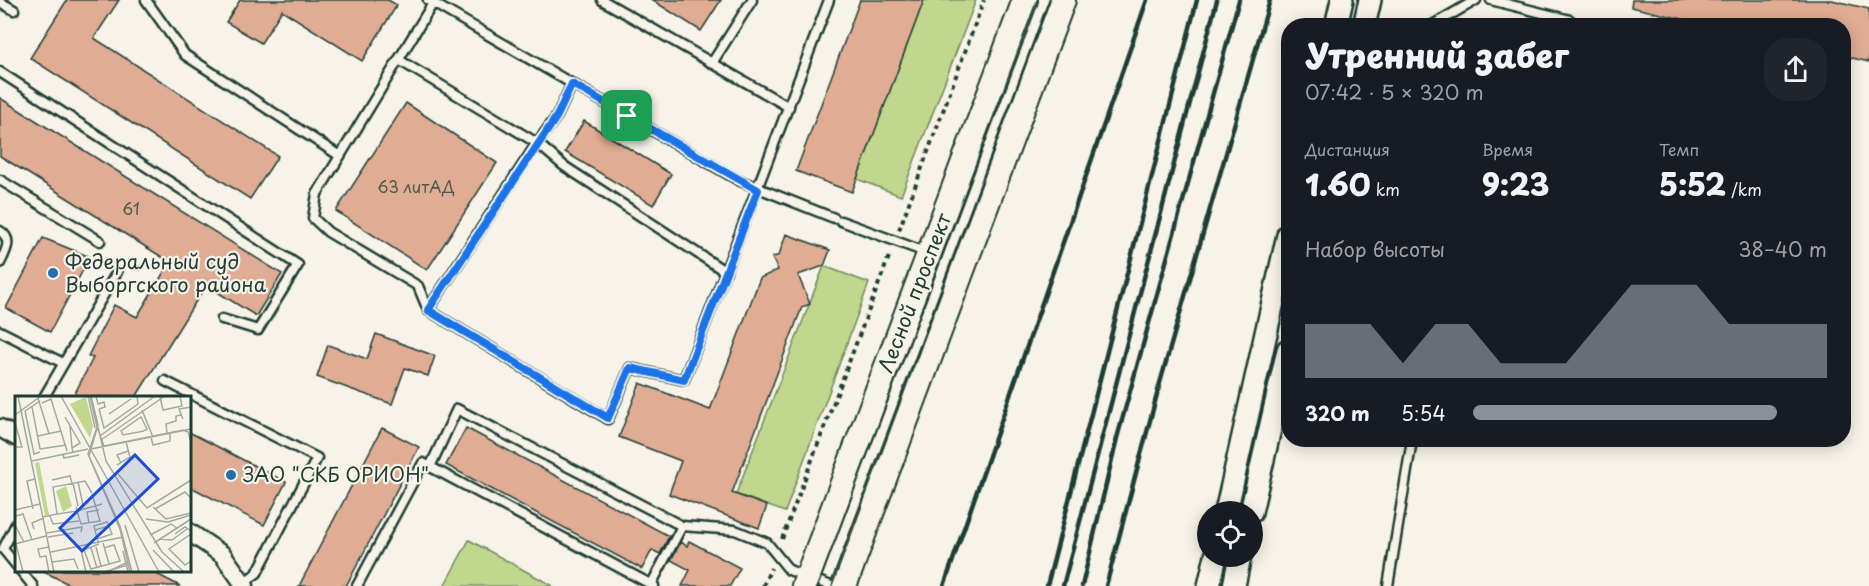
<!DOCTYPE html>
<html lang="ru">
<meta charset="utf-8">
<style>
body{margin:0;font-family:"Playpen Sans",sans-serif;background:#20242c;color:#f1f3f6;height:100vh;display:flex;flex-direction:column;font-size:22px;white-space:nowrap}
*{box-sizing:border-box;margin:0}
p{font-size:20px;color:#9ea1a6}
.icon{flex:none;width:33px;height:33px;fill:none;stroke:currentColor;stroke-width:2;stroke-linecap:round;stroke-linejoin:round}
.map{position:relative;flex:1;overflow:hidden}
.details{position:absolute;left:1281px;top:18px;width:570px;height:429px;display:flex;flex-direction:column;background:#171b24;border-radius:24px;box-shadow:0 3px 15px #0003}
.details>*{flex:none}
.tools{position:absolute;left:1197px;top:501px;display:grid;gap:12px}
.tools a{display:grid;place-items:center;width:66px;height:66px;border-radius:50%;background:#171b24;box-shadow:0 3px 15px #0003;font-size:30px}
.pin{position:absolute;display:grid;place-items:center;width:51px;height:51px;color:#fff;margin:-26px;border-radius:12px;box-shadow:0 3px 9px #0006}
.round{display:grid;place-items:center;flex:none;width:63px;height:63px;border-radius:24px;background:#20242c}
.overview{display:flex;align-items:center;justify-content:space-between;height:102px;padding:0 24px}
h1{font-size:33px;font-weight:800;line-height:45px}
.metrics{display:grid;grid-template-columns:repeat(3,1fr);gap:9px;height:102px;padding:6px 24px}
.metrics div{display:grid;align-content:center}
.metrics b{font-size:30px;font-weight:800}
.metrics small{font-size:16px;font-weight:400}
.metrics p{font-size:16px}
.chart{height:168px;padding:12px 24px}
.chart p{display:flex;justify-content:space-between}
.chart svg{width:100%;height:108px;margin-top:6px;fill:#8c9099;opacity:.7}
ul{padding:0 24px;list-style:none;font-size:20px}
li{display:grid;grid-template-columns:96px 72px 1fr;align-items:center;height:45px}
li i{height:15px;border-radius:8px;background:#8c9099}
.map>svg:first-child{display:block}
.green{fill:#c0d78d;stroke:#708a60;stroke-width:1.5}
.building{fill:#e0ac94;stroke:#1f3d34;stroke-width:1.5}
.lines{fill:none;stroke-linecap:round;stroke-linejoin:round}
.service-casing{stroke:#1f3d34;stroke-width:13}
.minor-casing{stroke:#1f3d34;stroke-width:21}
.tertiary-casing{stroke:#1f3d34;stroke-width:26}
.secondary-casing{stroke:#1f3d34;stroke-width:28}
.path{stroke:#1f3d34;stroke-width:4;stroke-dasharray:4.5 4.5;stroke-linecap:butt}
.service{stroke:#f7f3e8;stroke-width:8}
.minor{stroke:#f7f3e8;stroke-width:16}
.tertiary{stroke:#f7f3e8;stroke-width:21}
.secondary{stroke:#f7f3e8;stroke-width:24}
.tram{stroke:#1f3d34;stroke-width:1.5}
.rail{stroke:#1f3d34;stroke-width:4.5}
.route-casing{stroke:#fff;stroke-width:12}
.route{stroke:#1a73e8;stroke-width:8}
.poi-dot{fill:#1f6fb2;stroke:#f7f3e8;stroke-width:2}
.labels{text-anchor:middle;stroke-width:4.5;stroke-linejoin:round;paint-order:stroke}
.number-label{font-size:16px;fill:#4f594c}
.poi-label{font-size:20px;fill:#1f3d34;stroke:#f7f3e8;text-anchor:start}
.street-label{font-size:20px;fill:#1f3d34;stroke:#f7f3e8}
.inset-road{fill:none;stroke:#a1aaa0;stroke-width:1.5}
.view{fill:#1d4ed8;fill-opacity:0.15;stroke:#1d4ed8;stroke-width:3}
.inset-edge{fill:none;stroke:#1f3d34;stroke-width:3}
</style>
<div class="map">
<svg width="1869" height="586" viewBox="0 0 1869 586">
<rect width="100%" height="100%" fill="#f7f3e8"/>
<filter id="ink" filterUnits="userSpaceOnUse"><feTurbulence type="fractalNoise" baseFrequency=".0167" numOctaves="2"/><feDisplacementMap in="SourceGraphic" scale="12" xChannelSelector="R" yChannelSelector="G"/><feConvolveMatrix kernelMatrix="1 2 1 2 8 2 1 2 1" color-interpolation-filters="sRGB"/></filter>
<g filter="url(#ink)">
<g class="green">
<path d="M924,0H976L901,196L857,179Z"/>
<path d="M824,266L869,283L785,512L736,494Z"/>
<path d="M469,540L553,586H444Z"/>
</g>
<g class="building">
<path d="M67,0H119L94,38L278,156L250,199L30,58Z"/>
<path d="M240,0H388L397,5L362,61L282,10L261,43L226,22Z"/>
<path d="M652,0H721L701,31Z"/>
<path d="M860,0H924L852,192L796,171Z"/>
<path d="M1632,0H1832L1869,9V62L1844,56V26H1712L1631,7Z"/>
<path d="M0,98L282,274L256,316L206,285L136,397H73L93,358L88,356L114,305L137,317L170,262L0,156Z"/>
<path d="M406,103L497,163L427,270L336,211Z"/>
<path d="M584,121L671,174L653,205L565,152Z"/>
<path d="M786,234L830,250L824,266L798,275L810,304L802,307L732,493L767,506L759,528L669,494L681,461L619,437L640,383L710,410L760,278L778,270L772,258L779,255Z"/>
<path d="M43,238L90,257L50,332L6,308Z"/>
<path d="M376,334L435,356L428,376L405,368L392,404L317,377L328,345L367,359Z"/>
<path d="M382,428L419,447L363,554L346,586H299Z"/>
<path d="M466,428L669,536L660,554L652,550L642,569L446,465Z"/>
<path d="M189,432L286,482L264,525L189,486Z"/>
<path d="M689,541L740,568L730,586H682L690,570L671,560L681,542L687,546Z"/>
<path d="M41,570H149L180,586H72Z"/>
</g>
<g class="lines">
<defs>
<g id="service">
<path d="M146,0L185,55L340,156"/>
<path d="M428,0L433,3L317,194L313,218L328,232L418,286L428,310L608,419L630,368L684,380L829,0"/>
<path d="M435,0L433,3L738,180L834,218"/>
<path d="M602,0L789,107"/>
<path d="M1491,0L1570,20"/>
<path d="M0,2L14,10"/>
<path d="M1431,26L1476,0"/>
<path d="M399,60L537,143L557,116L572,84"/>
<path d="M712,63L752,0"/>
<path d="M0,72L298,265L258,330L222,319"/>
<path d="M0,180L100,241"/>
<path d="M841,221L928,253"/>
<path d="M0,231C13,239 6,251 0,263"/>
<path d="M428,310L537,143L564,166L726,272"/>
<path d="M0,331L63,363"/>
<path d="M165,381L317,458L257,573L243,583"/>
<path d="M44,397L117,272"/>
<path d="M430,467L457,409L682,526L651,585"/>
<path d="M16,524L3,549L16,565"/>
<path d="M682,526L735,530L767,543L789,570L831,586"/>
<path d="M20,570L33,586"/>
<path d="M357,586L423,463L654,586"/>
<path d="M1388,586L1412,440"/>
</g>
<g id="minor">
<path d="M0,428L16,437"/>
<path d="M189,532L223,555L245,586"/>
</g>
<g id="tertiary">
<path d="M1336,26L1342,0"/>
<path d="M1364,26L1370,0"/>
<path d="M1226,512L1288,235"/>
<path d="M1251,512L1288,350"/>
<path d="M1209,586L1216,556"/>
<path d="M1234,586L1240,556"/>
</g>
<g id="secondary">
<path d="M804,586L1025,0"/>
<path d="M844,586L1063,0"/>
</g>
</defs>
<use href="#service" class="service-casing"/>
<use href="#minor" class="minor-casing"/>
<use href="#tertiary" class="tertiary-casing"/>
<use href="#secondary" class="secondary-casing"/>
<g class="path">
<path d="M899,230L984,0"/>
<path d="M782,539L890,254"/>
<path d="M763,586L771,568"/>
</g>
<use href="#service" class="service"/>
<use href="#minor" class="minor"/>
<use href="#tertiary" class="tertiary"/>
<use href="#secondary" class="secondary"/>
<g class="tram">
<path d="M818,586L1037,0"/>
<path d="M832,586L1050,0"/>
</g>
<g class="rail">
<path d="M944,586L1147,0"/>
<path d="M1047,586L1197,0"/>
<path d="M1063,586L1217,0"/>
<path d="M1082,586L1117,438L1239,0"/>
<path d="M1106,586L1160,383L1270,0"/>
</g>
</g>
</g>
<g class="lines" filter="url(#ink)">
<defs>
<path id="route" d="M572,84L758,190L684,380L630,368L608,418L428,310L557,116Z"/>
</defs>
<use href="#route" class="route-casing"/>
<use href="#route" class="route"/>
</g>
<g class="poi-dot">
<circle cx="53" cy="273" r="6"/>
<circle cx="231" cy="475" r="6"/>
</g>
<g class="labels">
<g class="number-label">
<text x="416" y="193">63 литАД</text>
<text x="131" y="215">61</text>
</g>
<g class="poi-label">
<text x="65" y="269">Федеральный суд<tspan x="65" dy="23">Выборгского района</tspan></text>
<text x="243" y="482">ЗАО "СКБ ОРИОН"</text>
</g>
<g class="street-label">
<text transform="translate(915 293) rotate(-69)" y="7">Лесной проспект</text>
</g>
</g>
<g transform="translate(15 396)">
<rect width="176" height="176" fill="#f7f3e8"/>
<path d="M71,1L78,30L75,42L55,8ZM24,66L34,119L30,120L20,67ZM51,90L57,110L48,116L41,95Z" fill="#c0d78d"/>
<path class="inset-road" d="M3,0L39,176M46,0L144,176M73,0L80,32M75,0L82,31L73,58L105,133L115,176M76,0L83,29L74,60L105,130L117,176M81,0L83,8L89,6L90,11L84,13M145,1L148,14L167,10L165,0M23,2L34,38M25,5L10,15L19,58L25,56M27,7L36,3L52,55M17,11L25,53M84,13L89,32L123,8L122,0M127,14L138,41M94,18L116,3M0,19L26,0M50,21L65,47L57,52L58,56M168,23L164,13L176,11M0,27L7,51H0M55,30L57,52M82,31L89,50L168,34L173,36L176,46M83,31L91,65L147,156L169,176M129,35L108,39L106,35L126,21L132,33L129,35M152,37L151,28L161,25V20L166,19M23,40L46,35M85,40L140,0M136,41L138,49L155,45V38M86,44L150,0M25,53L51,49M76,53L176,33M48,58L49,62L64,59M17,65L73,53M106,67L102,59L113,55M102,69L115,61L111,46M103,78L132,112L176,84M37,84L55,80L57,87M63,86L68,109M58,87L63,110M61,111L62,115L87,108M138,111L151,123L176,117M18,113L12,85L20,83M140,113L170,96L176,102M0,114L25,108M42,118L62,115L66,128L85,125L77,98M1,120L8,118L17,144M35,120L38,128L64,125M28,121L42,118L38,91L70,85L77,97M131,123L153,126L176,119M74,127L72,116L84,114M0,129L9,146M110,129L124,176M19,133L17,127L29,122M80,134L79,130L92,126L94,130M32,137L67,131L66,136M160,138L170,131L176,135M176,138L154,153L170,169L176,165M135,139L156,128L162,132M33,141L58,137M82,143L97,138L94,130L80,134L83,146M144,143L157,144L172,133M88,147L94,168M139,147L176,123M0,148L31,140M1,148L8,176M84,148L69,154L76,173L105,165L99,149L89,152M34,151L23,153L25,161L31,160L34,176M81,151L86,170M76,152L82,172M66,154L71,176M138,154L159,176M108,155L113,176M36,156L108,141M37,166L59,163L63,173M89,176L113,169M92,176L113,166"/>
<path class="view" d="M120,59L143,83L67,155L45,132Z"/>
<rect width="176" height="176" class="inset-edge"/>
</g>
</svg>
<div class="tools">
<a><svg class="icon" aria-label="locate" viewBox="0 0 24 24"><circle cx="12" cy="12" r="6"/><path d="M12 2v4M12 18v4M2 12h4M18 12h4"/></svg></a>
</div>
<div class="pin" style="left:627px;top:116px;background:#1e9e55"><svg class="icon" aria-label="arrive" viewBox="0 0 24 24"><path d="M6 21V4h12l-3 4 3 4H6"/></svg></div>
<section class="details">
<div class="overview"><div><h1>Утренний забег</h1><p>07:42 · 5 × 320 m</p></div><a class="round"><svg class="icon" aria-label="share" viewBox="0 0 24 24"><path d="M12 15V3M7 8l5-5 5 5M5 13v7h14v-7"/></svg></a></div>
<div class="metrics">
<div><p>Дистанция</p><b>1.60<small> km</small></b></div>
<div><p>Время</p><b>9:23</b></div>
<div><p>Темп</p><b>5:52<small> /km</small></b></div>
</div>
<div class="chart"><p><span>Набор высоты</span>38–40 m</p>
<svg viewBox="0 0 160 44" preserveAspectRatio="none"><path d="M0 44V22L10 22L20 22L30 38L40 22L50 22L60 38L70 38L80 38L90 22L100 6L110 6L120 6L130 22L140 22L150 22L160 22V44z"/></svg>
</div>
<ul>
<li><b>320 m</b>5:54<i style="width:86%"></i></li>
</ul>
</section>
</div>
